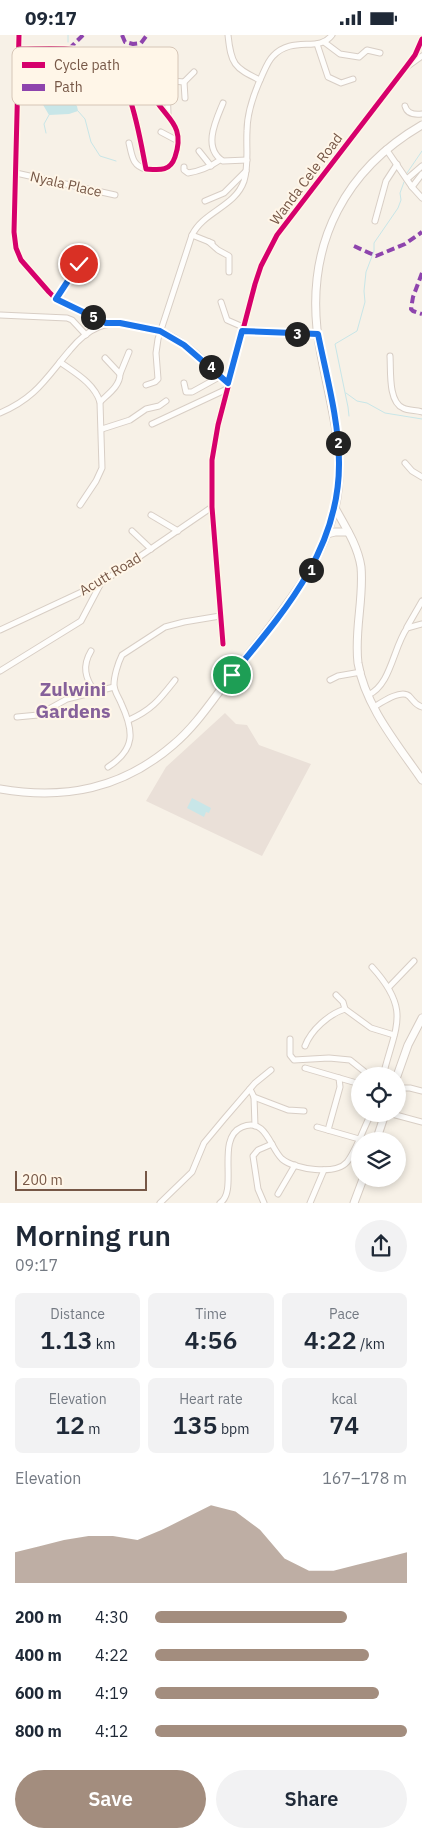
<!DOCTYPE html>
<meta charset="utf-8">
<style>
body{margin:0;font-family:"IBM Plex Sans",sans-serif;background:#f2f2f3;color:#1f2937;height:100vh;display:flex;flex-direction:column;font-size:19px;white-space:nowrap}
*{box-sizing:border-box;margin:0}
p{font-size:16px;color:#747a83}
.icon{flex:none;width:28px;height:28px;fill:none;stroke:currentColor;stroke-width:2;stroke-linecap:round;stroke-linejoin:round}
.map{position:relative;height:1168px;overflow:hidden}
.panel{display:flex;flex-direction:column;background:#fff;flex:1}
.panel>*{flex:none}
.buttons{position:absolute;left:351px;top:1032px;display:grid;gap:10px}
.buttons a{display:grid;place-items:center;width:55px;height:55px;border-radius:50%;background:#fff;box-shadow:0 2px 8px #0003;font-size:25px}
.scale{position:absolute;left:15px;bottom:12px;width:132px;box-sizing:border-box;padding-left:5px;border:2px solid #765746;border-top:0;font-size:14px;line-height:18px;white-space:nowrap;color:#765746;-webkit-text-stroke:4px #fff6e8;paint-order:stroke}
.pin{position:absolute;display:grid;place-items:center;width:42px;height:42px;color:#fff;margin:-21px;border:2px solid #fff;border-radius:50%;box-shadow:0 1px 5px #0007}
.km{position:absolute;width:25px;height:25px;margin:-12px;border-radius:50%;background:#222;color:#fff;font-size:14px;line-height:25px;text-align:center}
.round{display:grid;place-items:center;flex:none;width:52px;height:52px;border-radius:26px;background:#f2f2f3}
.headline{display:flex;align-items:center;justify-content:space-between;height:85px;padding:0 15px}
h1{font-size:28px;font-weight:600;line-height:38px}
.metrics{display:grid;grid-template-columns:repeat(3,1fr);gap:8px;height:85px;padding:5px 15px}
.metrics div{display:grid;align-content:center;border-radius:8px;background:#f2f2f3;text-align:center}
.metrics b{font-size:25px;font-weight:600}
.metrics small{font-size:14px;font-weight:400}
.metrics p{font-size:14px}
.chart{height:140px;padding:10px 15px}
.chart p{display:flex;justify-content:space-between}
.chart svg{width:100%;height:90px;margin-top:5px;fill:#a38d7e;opacity:.7}
.primary-button{display:flex;gap:10px;margin-top:auto;padding:10px 15px}
.primary-button a{flex:1;height:58px;border-radius:30px;background:#a38d7e;color:#fff;font-size:20px;font-weight:600;line-height:58px;text-align:center}
.primary-button a+a{background:#f2f2f3;color:#1f2937}
ul{padding:0 15px;list-style:none;font-size:16px}
li{display:grid;grid-template-columns:80px 60px 1fr;align-items:center;height:38px}
li i{height:12px;border-radius:6px;background:#a38d7e}
.status{display:flex;justify-content:space-between;align-items:center;height:35px;padding:0 25px;background:#fff;direction:ltr}
.status svg{height:14px;fill:currentColor}
.map>svg:first-child{display:block}
.industrial{fill:#eae0d8}
.water{fill:#c8e6e8}
.lines{fill:none;stroke-linecap:round;stroke-linejoin:round}
.stream{stroke:#c8e6e8;stroke-width:1}
.street-casing{stroke:#d8cec5;stroke-width:7}
.secondary-casing{stroke:#d7cdc4;stroke-width:9}
.street{stroke:#fefdfb;stroke-width:5}
.secondary{stroke:#fefdfb;stroke-width:7}
.quiet{stroke:#8e44ad;stroke-width:4;stroke-dasharray:8 4;stroke-linecap:butt}
.cycleway-casing{stroke:#fff6e8;stroke-width:8}
.cycleway{stroke:#d6006c;stroke-width:5}
.route-casing{stroke:#fff;stroke-width:10}
.route{stroke:#1a73e8;stroke-width:6}
.labels{text-anchor:middle;stroke-width:4;stroke-linejoin:round;paint-order:stroke}
.street-label{font-size:14px;fill:#765746;stroke:#fff6e8}
.district-label{font-size:19px;font-weight:bold;fill:#86619a;stroke:#fff6e8}
.key{fill:#fff6e8;stroke:#d6c6b7;stroke-width:1}
.key-label{font-size:14px;fill:#765746}
</style>
<div class="status"><b>09:17</b><svg viewBox="0 0 49 12"><path d="M0 12V9h3v3zM5 12V6h3v6zM10 12V3h3v9zM15 12V0h3v12zM26 1h20v11H26zM47 4h2v5h-2z"/></svg></div>
<div class="map">
<svg width="422" height="1168" viewBox="0 0 422 1168">
<rect width="100%" height="100%" fill="#f7f1e7"/>
<path class="industrial" d="M225,678L236,689L247,690L259,710L311,729L262,821L146,766L166,732Z"/>
<g class="water">
<path d="M62,58L77,71L78,76L69,79L49,80L42,68L45,62Z"/>
<path d="M192,763L211,773L209,778L206,777L204,782L187,773Z"/>
</g>
<g class="lines">
<g class="stream">
<path d="M68,0V7"/>
<path d="M63,30L67,17"/>
<path d="M78,76L85,84L91,107L100,121L116,126"/>
<path d="M46,98L44,89L49,80"/>
<path d="M407,138L422,116"/>
<path d="M346,358L357,366L367,368L385,378L422,384"/>
<path d="M349,381L348,372L335,309L357,296L365,267L364,256L366,237L374,216V208L398,173L401,165L400,158L404,147"/>
</g>
<defs>
<g id="street">
<path d="M19,0L14,197L16,213L21,225L49,257L56,264L106,288"/>
<path d="M228,0C231,29 234,33 260,45"/>
<path d="M324,7L340,19L359,22L367,15L380,18"/>
<path d="M317,9L328,42L341,48L353,44"/>
<path d="M19,14C45,14 74,11 99,20C130,31 140,105 146,134C159,135 170,137 175,122C187,87 162,83 151,56"/>
<path d="M408,31L422,21"/>
<path d="M184,47L185,63"/>
<path d="M223,68C216,85 202,113 223,126L247,125"/>
<path d="M405,71C407,79 414,80 422,79"/>
<path d="M168,79L167,49L173,46L184,47L194,37"/>
<path d="M161,97L178,106"/>
<path d="M129,108C132,120 132,131 146,134"/>
<path d="M386,114L412,152L422,163"/>
<path d="M199,116L211,131"/>
<path d="M184,132V135L188,138C201,136 210,132 220,125"/>
<path d="M16,138L115,160"/>
<path d="M407,144L422,131"/>
<path d="M412,152L422,139"/>
<path d="M205,166L224,158L246,136"/>
<path d="M375,186L386,146L397,129"/>
<path d="M192,200L212,208"/>
<path d="M209,207L218,215L229,221V237"/>
<path d="M56,264L76,234L81,220"/>
<path d="M221,267L227,285L243,292"/>
<path d="M0,280L67,283L72,285L86,300"/>
<path d="M242,296L318,299"/>
<path d="M390,321C391,335 388,367 403,373C409,376 416,375 422,377"/>
<path d="M60,327C75,338 94,348 100,367L102,433L96,446L80,470"/>
<path d="M120,339L129,317"/>
<path d="M184,348L186,357H192L221,341"/>
<path d="M146,350L155,347L158,344L156,318L158,304L192,200C204,176 235,172 244,146C249,130 246,113 247,96C247,78 253,61 260,45C264,37 267,27 273,21C293,0 319,18 332,0"/>
<path d="M100,367C108,359 120,351 120,339L105,323"/>
<path d="M0,378C36,363 46,343 70,315C88,293 107,284 136,290C144,292 151,293 158,295C184,303 209,330 228,347"/>
<path d="M152,389L227,354"/>
<path d="M102,394L130,385L146,374L159,371L166,366"/>
<path d="M405,428L412,436L422,442"/>
<path d="M151,480L178,496"/>
<path d="M132,496L151,514"/>
<path d="M407,592L422,566"/>
<path d="M0,595L101,548L212,472"/>
<path d="M223,609L212,472V425L218,390L255,249L261,231L277,200L406,32L415,20L422,4"/>
<path d="M91,616C82,631 85,643 95,657"/>
<path d="M0,636L81,586L101,548"/>
<path d="M330,645L338,641L361,637"/>
<path d="M368,660C391,650 393,613 407,593L422,589"/>
<path d="M374,672C382,667 401,654 409,661C414,666 415,670 422,672"/>
<path d="M17,682L38,680L67,664L114,652"/>
<path d="M129,685C152,675 160,664 175,645"/>
<path d="M108,732C136,714 134,696 121,668C119,663 114,656 114,650C114,641 118,628 122,620L165,592L184,587L220,581"/>
<path d="M372,932C412,976 395,991 383,1041"/>
<path d="M389,952L414,926"/>
<path d="M336,960L343,967L345,974"/>
<path d="M290,1004V1020L294,1025L329,1023L350,1025L370,1041"/>
<path d="M305,1011C311,995 329,979 345,974L371,993L394,1000"/>
<path d="M305,1033L360,1049"/>
<path d="M398,1053H410L422,1056"/>
<path d="M250,1054L254,1062L255,1091"/>
<path d="M254,1062L288,1075L304,1076"/>
<path d="M392,1079L422,1087"/>
<path d="M317,1092L359,1104"/>
<path d="M328,1095L340,1052L339,1043"/>
<path d="M278,1159L295,1130"/>
<path d="M160,1168L192,1137L204,1108L224,1084L255,1048L271,1035"/>
<path d="M220,1168C239,1156 215,1103 242,1092C266,1082 270,1113 282,1124C295,1135 336,1140 347,1127C356,1116 364,1092 371,1079"/>
<path d="M264,1168L258,1154L253,1121L258,1115L272,1109"/>
<path d="M310,1168L324,1135"/>
</g>
<g id="secondary">
<path d="M335,473C345,491 358,511 361,532C364,564 354,596 358,628C365,671 398,710 422,745"/>
<path d="M327,499L335,497H348"/>
<path d="M0,754C65,765 122,754 173,710C196,691 213,664 231,641C241,629 250,617 260,605C291,564 323,525 335,473C349,412 324,354 317,294C308,206 346,134 422,90"/>
<path d="M397,1041L408,1010L422,983"/>
<path d="M376,1106L385,1079"/>
<path d="M354,1168L363,1144"/>
</g>
</defs>
<use href="#street" class="street-casing"/>
<use href="#secondary" class="secondary-casing"/>
<use href="#street" class="street"/>
<use href="#secondary" class="secondary"/>
<g class="quiet">
<path d="M122,0L125,7L133,9L141,8L147,0"/>
<path d="M69,14L83,0"/>
<path d="M354,211L376,221L405,209L422,197"/>
<path d="M422,238L413,262L411,274L413,276L422,279"/>
</g>
<defs>
<g id="cycleway">
<path d="M19,0L14,197L16,213L21,225L49,257L56,264L106,288"/>
<path d="M19,14C45,14 74,11 99,20C130,31 140,105 146,134C159,135 170,137 175,122C187,87 162,83 151,56"/>
<path d="M223,609L212,472V425L218,390L255,249L261,231L277,200L406,32L415,20L422,4"/>
</g>
</defs>
<use href="#cycleway" class="cycleway-casing"/>
<use href="#cycleway" class="cycleway"/>
</g>
<g class="lines">
<defs>
<path id="route" d="M79,229L56,264L106,288H120L160,296L184,310L228,348L242,296L318,299C326,339 339,386 339,427C340,514 284,577 232,640"/>
</defs>
<use href="#route" class="route-casing"/>
<use href="#route" class="route"/>
</g>
<g class="labels">
<g class="street-label">
<text transform="translate(306 144) rotate(-53)" y="5">Wanda Cele Road</text>
<text transform="translate(66 149) rotate(13)" y="5">Nyala Place</text>
<text transform="translate(110 539) rotate(-31)" y="5">Acutt Road</text>
</g>
<g class="district-label">
<text x="73" y="661">Zulwini<tspan x="73" dy="22">Gardens</tspan></text>
</g>
</g>
<rect x="12" y="12" width="166" height="58" rx="8" class="key"/>
<rect x="22" y="27" width="23" height="6" fill="#d6006c"/>
<rect x="22" y="49" width="23" height="7" fill="#8e44ad"/>
<g class="key-label">
<text x="54" y="35">Cycle path</text>
<text x="54" y="57">Path</text>
</g>
</svg>
<div class="buttons">
<a><svg class="icon" aria-label="locate" viewBox="0 0 24 24"><circle cx="12" cy="12" r="6"/><path d="M12 2v4M12 18v4M2 12h4M18 12h4"/></svg></a>
<a><svg class="icon" aria-label="layers" viewBox="0 0 24 24"><path d="M12 4l9 5-9 5-9-5zM3 14l9 5 9-5"/></svg></a>
</div>
<div class="scale">200 m</div>
<div class="pin" style="left:232px;top:640px;background:#1e9e55"><svg class="icon" aria-label="arrive" viewBox="0 0 24 24"><path d="M6 21V4h12l-3 4 3 4H6"/></svg></div>
<div class="pin" style="left:79px;top:229px;background:#d93025"><svg class="icon" aria-label="check" viewBox="0 0 24 24"><path d="M5 12l5 5 9-10"/></svg></div>
<b class="km" style="left:311px;top:535px">1</b>
<b class="km" style="left:338px;top:408px">2</b>
<b class="km" style="left:297px;top:299px">3</b>
<b class="km" style="left:211px;top:332px">4</b>
<b class="km" style="left:93px;top:282px">5</b>
</div>
<section class="panel">
<div class="headline"><div><h1>Morning run</h1><p>09:17</p></div><a class="round"><svg class="icon" aria-label="share" viewBox="0 0 24 24"><path d="M12 15V3M7 8l5-5 5 5M5 13v7h14v-7"/></svg></a></div>
<div class="metrics">
<div><p>Distance</p><b>1.13<small> km</small></b></div>
<div><p>Time</p><b>4:56</b></div>
<div><p>Pace</p><b>4:22<small> /km</small></b></div>
</div>
<div class="metrics">
<div><p>Elevation</p><b>12<small> m</small></b></div>
<div><p>Heart rate</p><b>135<small> bpm</small></b></div>
<div><p>kcal</p><b>74</b></div>
</div>
<div class="chart"><p><span>Elevation</span>167–178 m</p>
<svg viewBox="0 0 160 44" preserveAspectRatio="none"><path d="M0 44V29L10 26L20 23L30 21L40 21L50 23L60 18L70 12L80 6L90 9L100 18L110 32L120 38L130 38L140 35L150 32L160 29V44z"/></svg>
</div>
<ul>
<li><b>200 m</b>4:30<i style="width:76%"></i></li>
<li><b>400 m</b>4:22<i style="width:85%"></i></li>
<li><b>600 m</b>4:19<i style="width:89%"></i></li>
<li><b>800 m</b>4:12<i style="width:100%"></i></li>
</ul>
<div class="primary-button"><a>Save</a><a>Share</a></div>
</section>
